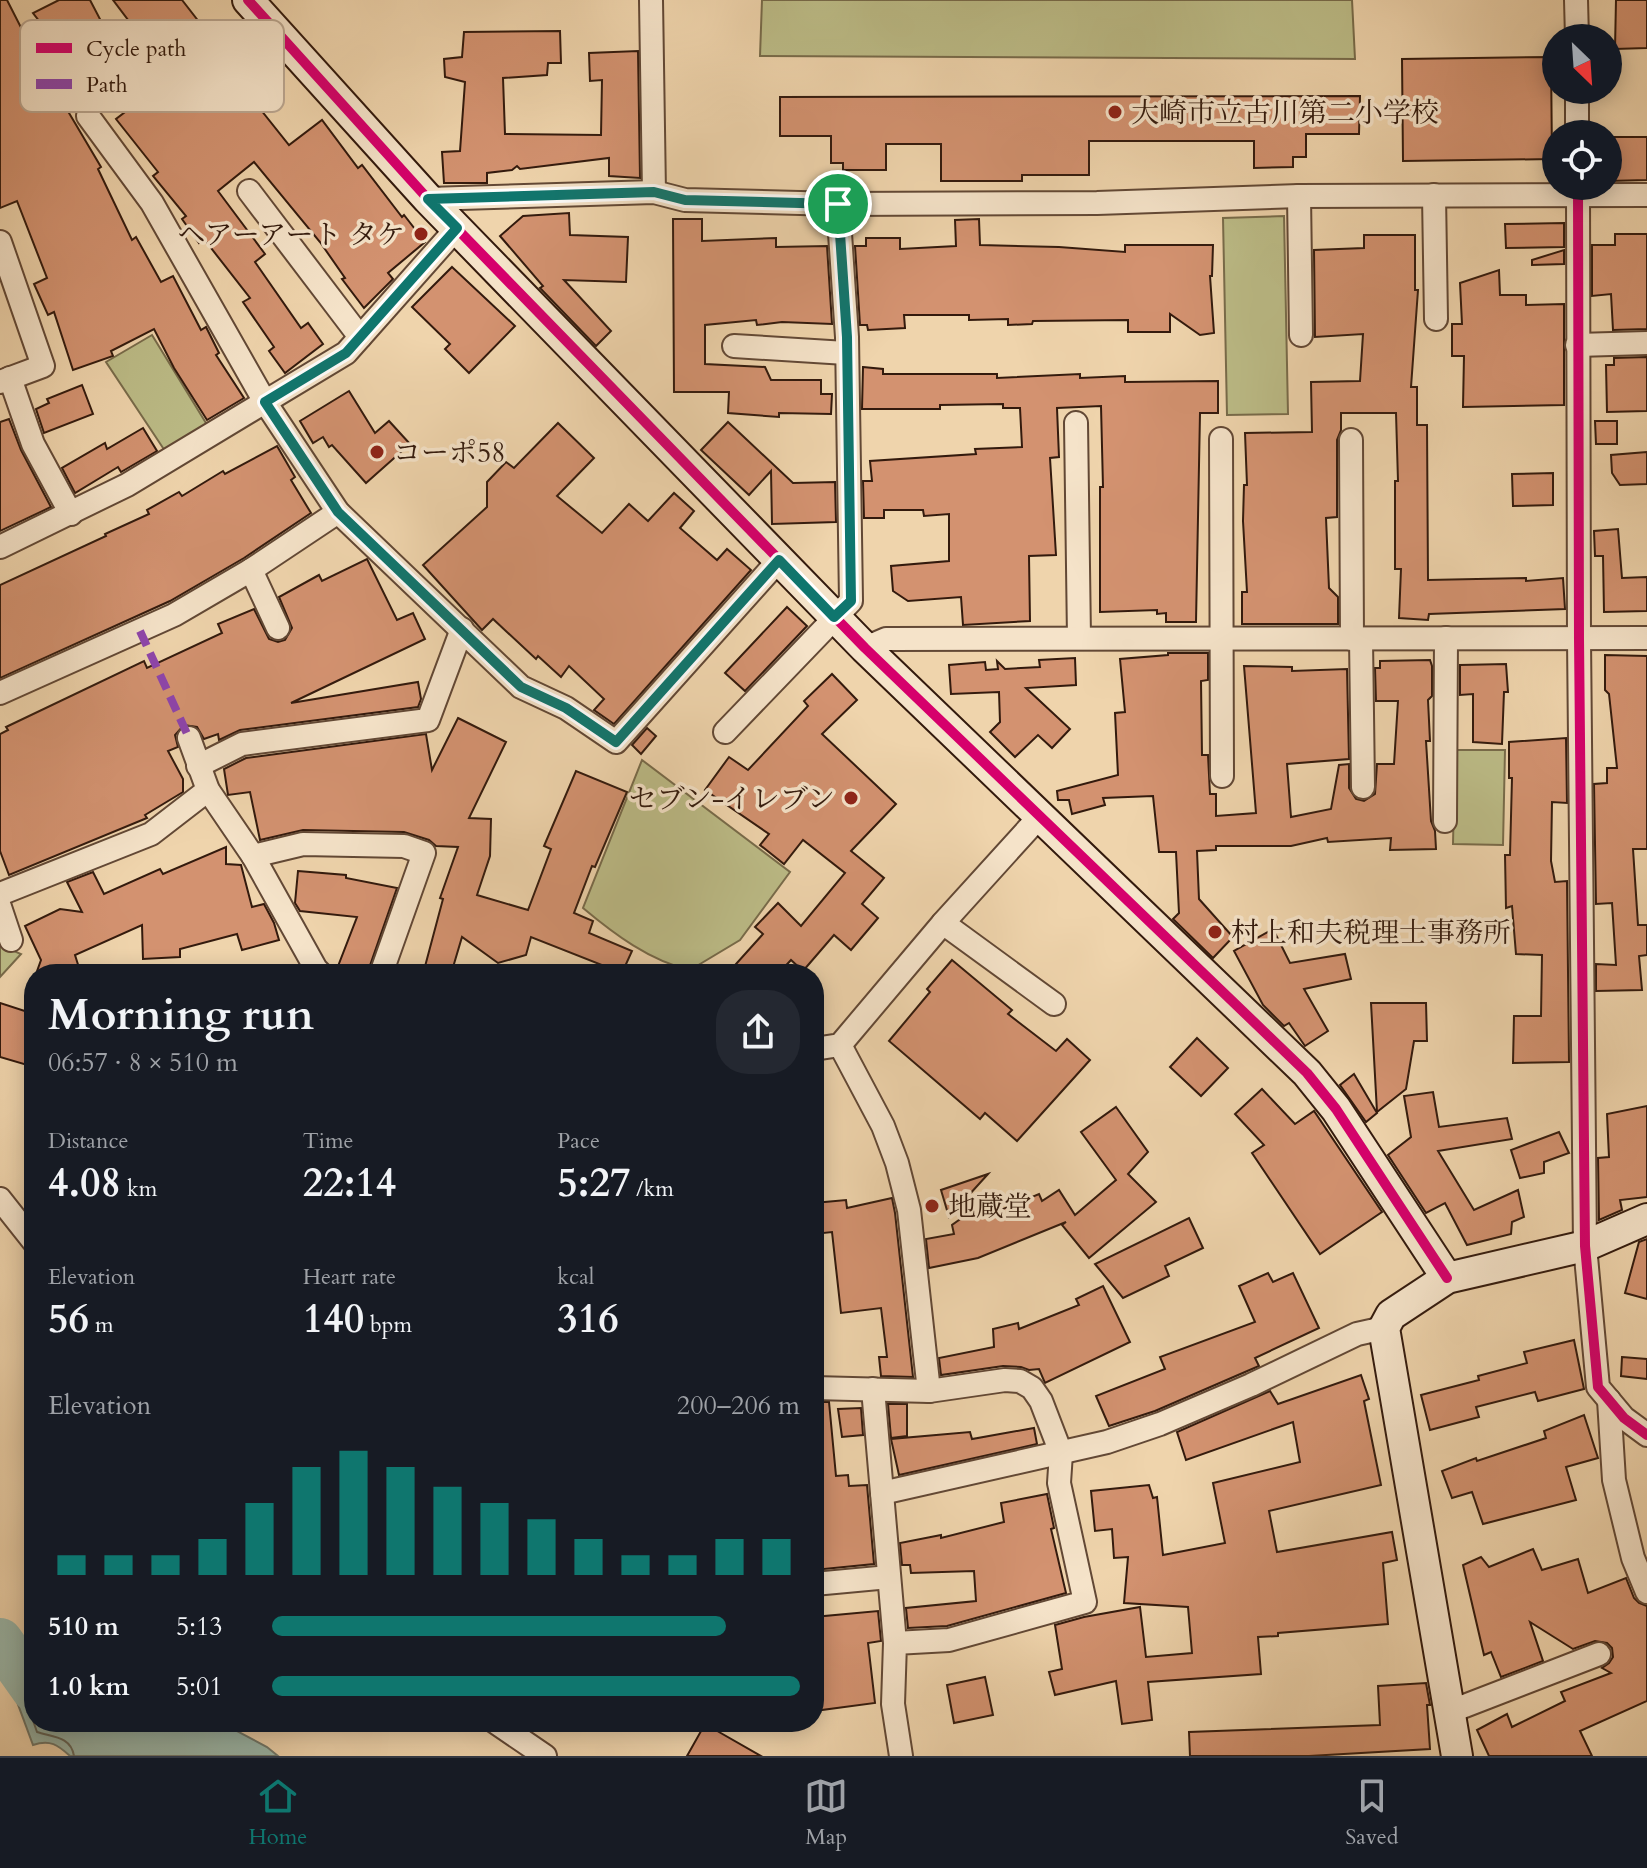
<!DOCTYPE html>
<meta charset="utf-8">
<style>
body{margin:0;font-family:Cardo,"Noto Serif JP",serif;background:#242831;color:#f1f3f6;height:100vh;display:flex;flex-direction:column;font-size:30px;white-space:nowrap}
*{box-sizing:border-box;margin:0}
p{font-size:26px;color:#9ea1a6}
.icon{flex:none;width:44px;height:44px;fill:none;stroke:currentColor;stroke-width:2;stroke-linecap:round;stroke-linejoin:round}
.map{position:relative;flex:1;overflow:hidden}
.panel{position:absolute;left:24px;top:964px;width:800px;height:768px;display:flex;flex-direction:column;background:#171b24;border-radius:32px;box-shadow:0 4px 20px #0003}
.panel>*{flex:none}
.needle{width:52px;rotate:155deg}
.buttons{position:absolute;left:1542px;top:24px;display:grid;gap:16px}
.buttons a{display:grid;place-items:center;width:80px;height:80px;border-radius:50%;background:#171b24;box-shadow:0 4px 20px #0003;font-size:40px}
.pin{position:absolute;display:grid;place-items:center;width:68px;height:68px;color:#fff;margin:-34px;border:4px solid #fff;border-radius:50%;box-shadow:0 2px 8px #0007}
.round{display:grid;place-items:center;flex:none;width:84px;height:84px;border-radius:32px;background:#242831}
.headline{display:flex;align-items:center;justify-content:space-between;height:136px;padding:0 24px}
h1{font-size:44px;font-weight:700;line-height:60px}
.metrics{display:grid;grid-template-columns:repeat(3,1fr);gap:12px;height:136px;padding:8px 24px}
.metrics div{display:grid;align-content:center}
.metrics b{font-size:40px;font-weight:700}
.metrics small{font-size:22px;font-weight:400}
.metrics p{font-size:22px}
.chart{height:224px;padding:16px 24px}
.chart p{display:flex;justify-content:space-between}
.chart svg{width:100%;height:144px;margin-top:8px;stroke:#0f766e;stroke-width:6}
ul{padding:0 24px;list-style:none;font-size:26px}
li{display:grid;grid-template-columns:128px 96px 1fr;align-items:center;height:60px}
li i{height:20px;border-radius:10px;background:#0f766e}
.menu{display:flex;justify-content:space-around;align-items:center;height:112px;border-top:2px solid #363941;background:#171b24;font-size:22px;color:#9ea1a6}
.menu a{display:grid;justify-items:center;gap:4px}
.menu .on{color:#0f766e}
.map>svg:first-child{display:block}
.green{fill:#bcbc87;stroke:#786b4a;stroke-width:2}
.water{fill:#9ab8ab;stroke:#71796c;stroke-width:2}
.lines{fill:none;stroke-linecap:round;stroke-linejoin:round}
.shore{stroke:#66695c;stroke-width:2}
.river{stroke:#9ab8ab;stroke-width:46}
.building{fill:#d39270;stroke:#331a0d;stroke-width:2}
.street-casing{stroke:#624835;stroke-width:26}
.secondary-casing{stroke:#331a0d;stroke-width:34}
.street{stroke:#f5e3c9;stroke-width:22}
.secondary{stroke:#f5e3c9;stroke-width:30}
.quiet{stroke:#8e44ad;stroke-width:8;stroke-dasharray:16 8;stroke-linecap:butt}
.cycleway-casing{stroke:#f5e3c9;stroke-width:15}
.cycleway{stroke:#d6006c;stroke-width:10}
.route-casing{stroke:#fff;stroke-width:16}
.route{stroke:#0f766e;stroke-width:10}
.poi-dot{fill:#8f2418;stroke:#f5e3c9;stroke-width:3}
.labels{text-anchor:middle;stroke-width:7;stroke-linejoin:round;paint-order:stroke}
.poi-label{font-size:28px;fill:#331a0d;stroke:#f5e3c9;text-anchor:start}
.key{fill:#f5e3c9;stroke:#bba791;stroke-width:2}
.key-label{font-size:22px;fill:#331a0d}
</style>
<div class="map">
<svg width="1647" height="1756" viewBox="0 0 1647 1756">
<rect width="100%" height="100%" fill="#efd4ac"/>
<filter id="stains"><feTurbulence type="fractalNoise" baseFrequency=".0025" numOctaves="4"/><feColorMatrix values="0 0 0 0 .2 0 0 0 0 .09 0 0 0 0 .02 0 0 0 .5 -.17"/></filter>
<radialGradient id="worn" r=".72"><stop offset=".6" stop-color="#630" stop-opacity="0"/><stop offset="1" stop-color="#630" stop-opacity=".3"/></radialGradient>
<g class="green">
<path d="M762,0H1352L1355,59L760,56Z"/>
<path d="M1284,216L1288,414L1227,415L1223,218Z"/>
<path d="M152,335L209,428L167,454L106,362Z"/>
<path d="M1455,750H1505L1503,845L1453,844Z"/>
<path d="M642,760L790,872L740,940L690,970C650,961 614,934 583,908Z"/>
<path d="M0,945L21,954L0,977Z"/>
</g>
<path class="water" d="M34,1686V1722H220L267,1747L278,1756H70C58,1745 50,1739 33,1745L16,1699Z"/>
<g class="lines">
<path class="shore" d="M34,1696L27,1703L37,1732C52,1737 71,1736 74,1756"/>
<path class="river" d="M0,1641L34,1689"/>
</g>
<g class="building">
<path d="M0,0H7L35,55L31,57L56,91L101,167L98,169L132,240L136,237L161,282L173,276L201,330L206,327L219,353L216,355L244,398L207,420L174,368L154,329L111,351L113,356L73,370L54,312L48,315L34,284L47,278L17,201L0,208Z"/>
<path d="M59,0H90L101,21L57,44L33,13Z"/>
<path d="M113,0H182L224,54L210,65L253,100L289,145L322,120L358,168L362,165L402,217L404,215L425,242L388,273L393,279L364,308L342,279L345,278L320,242L254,162L218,191L265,254L255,262L301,328L308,323L323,344L285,373L269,351L274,347L243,302L250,298L204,239L199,243L182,219L186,216L153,176L158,172L116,119L142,99L122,74L153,53Z"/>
<path d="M1616,0H1647V48L1615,49Z"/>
<path d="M560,31L561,63H548L547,75L503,78L505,134L601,135L602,80L590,81L589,53L638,51L640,178L609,176V158L520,169L517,166L512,170L487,173V183H444L442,152L460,151L465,82L445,77L444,59L462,57L464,32Z"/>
<path d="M1551,57L1552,159L1403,161L1402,59Z"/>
<path d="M1360,96L1359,134H1306V157H1293V167L1254,168V141H1089V175H1022V181H941V144H886V170H843V163H831V136H780V97Z"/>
<path d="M1608,137H1647V180L1608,181Z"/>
<path d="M569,213L570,235L628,237L626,282L564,280L611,331L596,346L540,288L543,286L500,236L523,216Z"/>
<path d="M673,219H702V241L776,238V247L827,246L832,324L782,322L757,325L756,320L705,325V364L765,367L771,380H821V394H832L831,414L779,413V417L728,413L729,392H674Z"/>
<path d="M979,219L980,245L1059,247L1125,252V245H1213L1212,276H1210L1214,333L1200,335L1170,314V332H1128V320L1033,321L1032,324L1008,325V319L969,320V315H904L905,328L868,330L867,325H860L855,246H866V238H900V249L956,246L955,220Z"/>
<path d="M1564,223V247L1506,248L1505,224Z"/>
<path d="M1615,234H1647V329L1613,330L1611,294L1592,296V245H1615Z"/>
<path d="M1364,235H1415V290H1418L1411,387H1417V425H1427L1428,580L1526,578V581L1563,578L1565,609L1429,614L1428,620L1399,618L1401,569H1395V481H1398L1396,413H1341V430L1337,440V517L1326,518L1329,588L1338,597V624H1242V592H1247L1243,521L1244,485H1247L1245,433L1312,432L1311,382L1360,381L1363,334L1315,337L1314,250L1364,248Z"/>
<path d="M1564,250V264L1532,265V260Z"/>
<path d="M452,267L515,326L469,373L445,349L450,344L412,307Z"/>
<path d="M1499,270L1500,295H1526V305L1564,304V405L1463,407L1464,356H1452V324H1462L1460,283Z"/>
<path d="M1647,357V411L1607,412L1606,365H1614V358Z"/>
<path d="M863,367L883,369V374H997V378L1080,374V378L1125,376V382L1218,381V413H1200L1196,622H1166V613L1157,614V610L1100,612V487H1103L1101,406L1057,408L1059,457L1050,458L1056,555L1029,556L1030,621L963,625L961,597L908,601L893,591L891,566L949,561V514L924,516L923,510H884V518H864L863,481H872L870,461L976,454L975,449L1022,447L1020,408H1003V404L940,405V409H862Z"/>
<path d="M82,385L93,414L44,433L36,409L49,403L47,399Z"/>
<path d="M349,391L375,433L389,421L410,444L366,483L332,445L329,447L323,437L313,443L300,421Z"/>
<path d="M9,419L21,450L51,507L0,531V422Z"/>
<path d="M1595,421H1617V444H1596Z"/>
<path d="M728,422L793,483L835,482L836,522L772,524L771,471L749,495L701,450Z"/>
<path d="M558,423L594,458L557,496L602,533L629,504L648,521L674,493L694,511L680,528L717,560L727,549L751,570L614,724L594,710L604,699L569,666L561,677L538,656L536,659L493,619L482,630L423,565L487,507V482L506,462L514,468Z"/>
<path d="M143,428L157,451L121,472L118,467L75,493L62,468L105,443L107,449Z"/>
<path d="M277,446L295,477L291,480L311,513L244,558L170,601L0,678V585L106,536L105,534L149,514L147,510L179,492L182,496L223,471L225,474Z"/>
<path d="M1647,452V484L1620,485L1612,473L1611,455Z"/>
<path d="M1553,473V505L1513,506L1512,474Z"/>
<path d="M1618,529L1622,578L1647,577V611L1604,612L1603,556H1595L1594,531Z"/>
<path d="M367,559L397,620L413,613L425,639L291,703L418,682L421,699L418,707L240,730L219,740L218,734L204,739L197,727L184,725L175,735L178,747L168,751L183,779V792L145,815L147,818L9,875L0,851V734L8,730L6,727L144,661L147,668L222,633L218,624L254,609L269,639L278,642L285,640L292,628L279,597L319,575L322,581Z"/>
<path d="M787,607L807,626L745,691L725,673Z"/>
<path d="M1168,653H1208V680L1201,681L1202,755H1208L1210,794H1216V816L1256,813L1244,666L1292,667V671L1347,669L1349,759L1287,764L1291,817L1331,809L1339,765L1349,764V788L1356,799L1364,801L1375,794L1377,764H1394L1398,701H1376L1375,668H1380V661L1430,660L1432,666V696L1428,700L1430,741H1426L1431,821L1435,831L1436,849L1390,850L1391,838L1328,842L1327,838L1291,846H1216V850L1197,851L1199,899L1233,937L1213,958L1173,919L1179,913L1176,852H1159L1153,796L1103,798L1105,805L1072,814L1069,800H1058L1057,791L1118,775L1115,713L1125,712L1120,659L1168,655Z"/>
<path d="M1605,655L1647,656V849H1633L1638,925H1647V955L1639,956L1642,990L1596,991V964L1616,965L1612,903L1596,904L1594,784L1607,783V768H1617L1609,694L1605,690Z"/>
<path d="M1075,658L1076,685L1026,688L1070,729L1052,748L1038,735L1015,757L990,732L1000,722L999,692L951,694L949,665L985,662L986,670L998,669L997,661L1005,669L1040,667L1039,660Z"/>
<path d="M1506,664L1508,692H1504L1502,744L1473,742V694L1460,695V665Z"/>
<path d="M832,674L857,700L822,734L896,804L851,851L884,878L862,904L878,918L851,950L834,935L803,971L791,960L778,974H727L763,934L755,927L778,903L801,926L845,873L803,840L784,864L760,845L769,834L705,790L729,757L748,770L808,706L804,701Z"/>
<path d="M458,718L506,742L469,818L491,819L490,856L477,895L528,910L551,849L544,846L576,771L627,792L595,867L592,866L574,913L593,921L589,933L632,951L622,973L531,937L526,955L498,963L462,937L451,974H423L443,899L440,898L458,847L436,846L429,840L404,832L303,830L260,840L250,792L228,795L224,769L246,758L426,734L432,770Z"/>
<path d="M647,728L656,736L641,754L632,745Z"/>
<path d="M1566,738L1567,803L1552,802L1551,861L1555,882L1567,881L1569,1062L1513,1063L1514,1016H1541L1542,955L1516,954L1512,906L1506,908L1505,855H1510L1512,778H1509V742Z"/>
<path d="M226,847V864L241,865L252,907L264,904L274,923L279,940L242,950L237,934L180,949V957L143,959L142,925L75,955L81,974H36L41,960L25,926L60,909L82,912L67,882L93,872L104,894L160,869L163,874Z"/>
<path d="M298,871L346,875V878L397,888L367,974H335L357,917L300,911L295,903Z"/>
<path d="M1273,929L1290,963L1345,954L1351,979L1304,989L1328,1031L1305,1046L1289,1023L1284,1026L1263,1005L1234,951Z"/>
<path d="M952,960L1012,1010L1008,1014L1056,1051L1067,1039L1090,1060L1017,1141L985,1113L980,1119L889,1041L930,992L927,989Z"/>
<path d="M0,1003L34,1014V1067L0,1057Z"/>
<path d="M1371,1003H1426L1427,1041H1414L1406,1089L1377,1112Z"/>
<path d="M1197,1038L1228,1068L1201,1096L1170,1067Z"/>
<path d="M1354,1074L1377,1113L1366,1122L1340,1085Z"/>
<path d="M1262,1089L1295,1124L1314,1111L1382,1212L1320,1254L1252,1153L1264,1145L1235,1114Z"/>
<path d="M1433,1092L1439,1127L1507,1118L1512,1139L1438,1151L1474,1210L1518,1190L1524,1217L1512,1222L1511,1234L1467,1245L1445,1203L1426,1213L1388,1155L1411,1137L1404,1096Z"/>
<path d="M1647,1106V1197L1620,1200L1622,1210L1599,1220L1598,1158L1609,1157L1607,1114Z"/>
<path d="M1116,1107L1148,1152L1128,1174L1156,1202L1089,1258L1062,1225L1066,1222L978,1258L929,1268L926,1239L954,1234L952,1225L980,1205L984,1217L1039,1194L1042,1201L1059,1190L1075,1215L1116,1180L1081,1132Z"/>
<path d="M1559,1132L1569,1153L1544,1162V1173L1520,1178L1511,1150Z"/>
<path d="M988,1174L949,1217L941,1190Z"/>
<path d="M892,1198L895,1213L913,1377L881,1376L879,1357H887L881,1308L841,1313L832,1232L814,1234V1203L846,1200L847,1208Z"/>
<path d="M1189,1218L1203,1248L1165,1266L1169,1276L1123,1298L1095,1264Z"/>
<path d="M1647,1239V1299L1625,1293L1639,1242Z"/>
<path d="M1268,1273L1273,1282L1293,1273L1319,1328L1255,1358L1259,1366L1245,1372L1155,1411L1109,1426L1096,1396L1165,1369L1160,1357L1255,1322L1239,1286Z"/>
<path d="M1103,1286L1130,1342L1045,1383L1039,1369L1029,1370L1021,1367L1003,1366L941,1375L939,1358L994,1347L993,1329L1018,1323L1019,1329L1079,1305L1076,1299Z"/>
<path d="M1574,1340L1584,1389L1538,1401L1535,1392L1476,1407L1479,1417L1430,1430L1421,1395L1479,1380L1478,1376L1527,1363L1524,1352Z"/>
<path d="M1622,1357L1647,1359V1379L1621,1376Z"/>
<path d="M1361,1375L1369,1399L1364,1401L1381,1485L1269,1511L1277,1552L1392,1532L1397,1560L1383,1563L1388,1624L1278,1633V1636L1258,1637L1261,1674L1148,1682L1152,1720L1122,1724L1116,1681L1055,1695L1049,1672L1062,1669L1055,1625L1084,1617L1140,1607L1146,1657L1192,1653L1188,1607L1124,1603L1128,1557L1114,1558L1112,1529L1095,1531L1091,1491L1149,1485L1153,1498L1157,1497L1163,1555L1225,1543L1213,1483L1300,1462L1293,1422L1186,1460L1177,1432L1270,1391L1278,1404Z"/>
<path d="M814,1402H829L836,1476L848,1475L849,1486L867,1485L874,1564L814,1570Z"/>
<path d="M888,1404H907V1436L891,1438Z"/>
<path d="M861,1408L863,1435L842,1437L838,1409Z"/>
<path d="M1584,1415L1598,1458L1566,1467L1576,1500L1483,1524L1472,1492L1452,1498L1442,1471L1476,1458L1477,1461L1546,1438L1544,1431Z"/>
<path d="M1034,1428L1037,1444L899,1475L891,1439L970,1432L972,1439Z"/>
<path d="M1047,1494L1054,1528L1051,1529L1066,1593L947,1626L908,1628L906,1608L976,1601L974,1571L911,1573L910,1565H902L900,1543L941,1535V1538L1004,1522L1001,1503Z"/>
<path d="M1533,1549L1542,1570L1578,1559L1588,1593L1626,1578L1634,1598L1639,1603L1647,1606V1701L1580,1731L1592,1756H1489L1477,1730L1507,1714L1512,1727L1565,1701L1561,1692L1611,1673L1602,1668L1609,1663L1613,1657L1612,1648L1607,1643L1595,1641L1573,1649L1530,1622L1543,1661L1501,1677L1491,1652L1484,1655L1463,1565L1481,1557L1489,1567Z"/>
<path d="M878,1611L881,1641L868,1643L875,1703L814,1711V1617Z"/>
<path d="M985,1677L993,1715L954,1723L947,1685Z"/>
<path d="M1426,1683L1430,1705H1427L1430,1749L1309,1756H1190L1189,1732L1380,1725L1378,1686Z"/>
<path d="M705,1724L761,1756H687Z"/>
</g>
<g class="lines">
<defs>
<g id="street">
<path d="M651,0L654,192"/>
<path d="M1576,0L1577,38"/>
<path d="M1577,90V134"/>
<path d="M88,116L152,203L265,402L338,512L521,687L566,708L616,742L779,560"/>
<path d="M1578,186L1579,639L1585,1246L1598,1387L1624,1418L1647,1435"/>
<path d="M249,191L360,337"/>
<path d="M1434,195L1436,319"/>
<path d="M1299,196L1301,335"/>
<path d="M428,199L654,192L685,200L838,204L1097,203L1299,196L1647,195"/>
<path d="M0,242L43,366L0,382"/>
<path d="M1577,345L1647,343"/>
<path d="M734,346L846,353"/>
<path d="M10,378L33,444L71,514"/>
<path d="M1076,423L1079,638"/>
<path d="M1221,439L1222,776"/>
<path d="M1351,440L1352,639"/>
<path d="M0,547L127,485L346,353L457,228"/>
<path d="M251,570L278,628"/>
<path d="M1361,639L1363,787"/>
<path d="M865,648L886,639L1647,638"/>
<path d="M0,693L174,615L251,570L338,512"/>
<path d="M725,732L851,601L847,337L838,204"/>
<path d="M189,738L208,790L253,856L316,969L321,974"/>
<path d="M198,766L242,744L428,720L462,629"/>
<path d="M1445,821L1446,638"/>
<path d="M253,856L303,844L404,846L424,853L381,974"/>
<path d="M0,894L151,834L208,790"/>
<path d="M0,907L11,940"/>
<path d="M943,923L1054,1004"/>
<path d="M840,1045L883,1126L897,1163L909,1210L929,1391"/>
<path d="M814,1049L840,1045L943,923L1040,816"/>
<path d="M0,1199L34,1242"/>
<path d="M814,1388L929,1391L1005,1380L1020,1381L1032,1388L1041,1401L1061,1453L1059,1483L1085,1602L949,1640L895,1643L893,1704L901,1756"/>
<path d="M873,1389L895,1643"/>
<path d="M1609,1400L1614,1480L1633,1558L1647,1592"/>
<path d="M882,1493L1107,1442L1160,1424L1251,1385L1357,1334L1384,1328"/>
<path d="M814,1584L889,1577"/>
<path d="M1449,1712L1599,1654"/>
<path d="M495,1722L545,1756"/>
</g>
<g id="secondary">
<path d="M248,0L428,199L865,648L1307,1073L1336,1109L1447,1278"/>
<path d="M1457,1756L1384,1328L1391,1315L1447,1278L1585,1246L1647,1219"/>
</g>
</defs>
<use href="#street" class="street-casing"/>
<use href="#secondary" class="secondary-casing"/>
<use href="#street" class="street"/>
<use href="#secondary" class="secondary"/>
<path class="quiet" d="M140,631L189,738"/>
<defs>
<g id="cycleway">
<path d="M248,0L428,199L865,648L1307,1073L1336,1109L1447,1278"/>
<path d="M1578,186L1579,639L1585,1246L1598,1387L1624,1418L1647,1435"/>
</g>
</defs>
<use href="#cycleway" class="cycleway-casing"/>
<use href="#cycleway" class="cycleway"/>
</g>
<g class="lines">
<defs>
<path id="route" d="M654,192L685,200L838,204L847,337L851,601L834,617L779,560L616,742L566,708L521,687L338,512L265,402L346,353L457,228L428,199Z"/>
</defs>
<use href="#route" class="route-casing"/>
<use href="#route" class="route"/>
</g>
<g class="poi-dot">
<circle cx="1115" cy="112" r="8"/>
<circle cx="421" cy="234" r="8"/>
<circle cx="377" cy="452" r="8"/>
<circle cx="851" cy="798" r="8"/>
<circle cx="1215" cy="932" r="8"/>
<circle cx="932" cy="1206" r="8"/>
</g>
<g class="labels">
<g class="poi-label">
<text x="1131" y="122">大崎市立古川第二小学校</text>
<text x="405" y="244" text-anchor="end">ヘアーアート タケ</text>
<text x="393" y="462">コーポ58</text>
<text x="835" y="808" text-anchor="end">セブン-イレブン</text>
<text x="1231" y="942">村上和夫税理士事務所</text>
<text x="948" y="1216">地蔵堂</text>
</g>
</g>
<rect x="20" y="20" width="264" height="92" rx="12" class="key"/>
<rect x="36" y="43" width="36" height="10" fill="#d6006c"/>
<rect x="36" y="79" width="36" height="10" fill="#8e44ad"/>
<g class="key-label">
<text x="86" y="56">Cycle path</text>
<text x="86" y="92">Path</text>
</g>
<rect width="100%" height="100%" filter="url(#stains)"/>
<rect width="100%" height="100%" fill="url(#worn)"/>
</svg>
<div class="buttons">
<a><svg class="needle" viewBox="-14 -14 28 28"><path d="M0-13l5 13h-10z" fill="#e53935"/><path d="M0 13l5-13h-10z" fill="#9ea1a6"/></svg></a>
<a><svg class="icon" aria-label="locate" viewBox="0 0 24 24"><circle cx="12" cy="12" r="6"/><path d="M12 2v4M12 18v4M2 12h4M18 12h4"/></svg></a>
</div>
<div class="pin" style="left:838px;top:204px;background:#1e9e55"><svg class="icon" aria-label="arrive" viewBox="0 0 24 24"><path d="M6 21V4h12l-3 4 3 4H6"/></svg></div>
<section class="panel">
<div class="headline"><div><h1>Morning run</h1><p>06:57 · 8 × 510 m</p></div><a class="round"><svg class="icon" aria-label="share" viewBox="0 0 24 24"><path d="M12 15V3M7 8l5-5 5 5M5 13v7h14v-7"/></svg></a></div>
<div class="metrics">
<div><p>Distance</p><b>4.08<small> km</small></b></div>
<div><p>Time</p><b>22:14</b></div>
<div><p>Pace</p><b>5:27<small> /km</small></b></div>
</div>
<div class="metrics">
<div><p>Elevation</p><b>56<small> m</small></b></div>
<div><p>Heart rate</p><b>140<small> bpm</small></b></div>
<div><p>kcal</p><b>316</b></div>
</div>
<div class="chart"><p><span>Elevation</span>200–206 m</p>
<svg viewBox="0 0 160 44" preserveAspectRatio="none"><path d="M5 44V38M15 44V38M25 44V38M35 44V33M45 44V22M55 44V11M65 44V6M75 44V11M85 44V17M95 44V22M105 44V27M115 44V33M125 44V38M135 44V38M145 44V33M155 44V33"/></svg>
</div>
<ul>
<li><b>510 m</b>5:13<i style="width:86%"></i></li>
<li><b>1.0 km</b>5:01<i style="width:100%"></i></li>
</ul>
</section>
</div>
<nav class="menu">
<a class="on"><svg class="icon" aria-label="home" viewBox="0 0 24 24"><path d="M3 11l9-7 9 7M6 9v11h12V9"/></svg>Home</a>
<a><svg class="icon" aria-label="map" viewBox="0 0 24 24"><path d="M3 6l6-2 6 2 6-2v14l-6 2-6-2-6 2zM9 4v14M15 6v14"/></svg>Map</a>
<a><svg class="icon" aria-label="saved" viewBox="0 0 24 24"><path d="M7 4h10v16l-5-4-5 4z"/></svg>Saved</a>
</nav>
